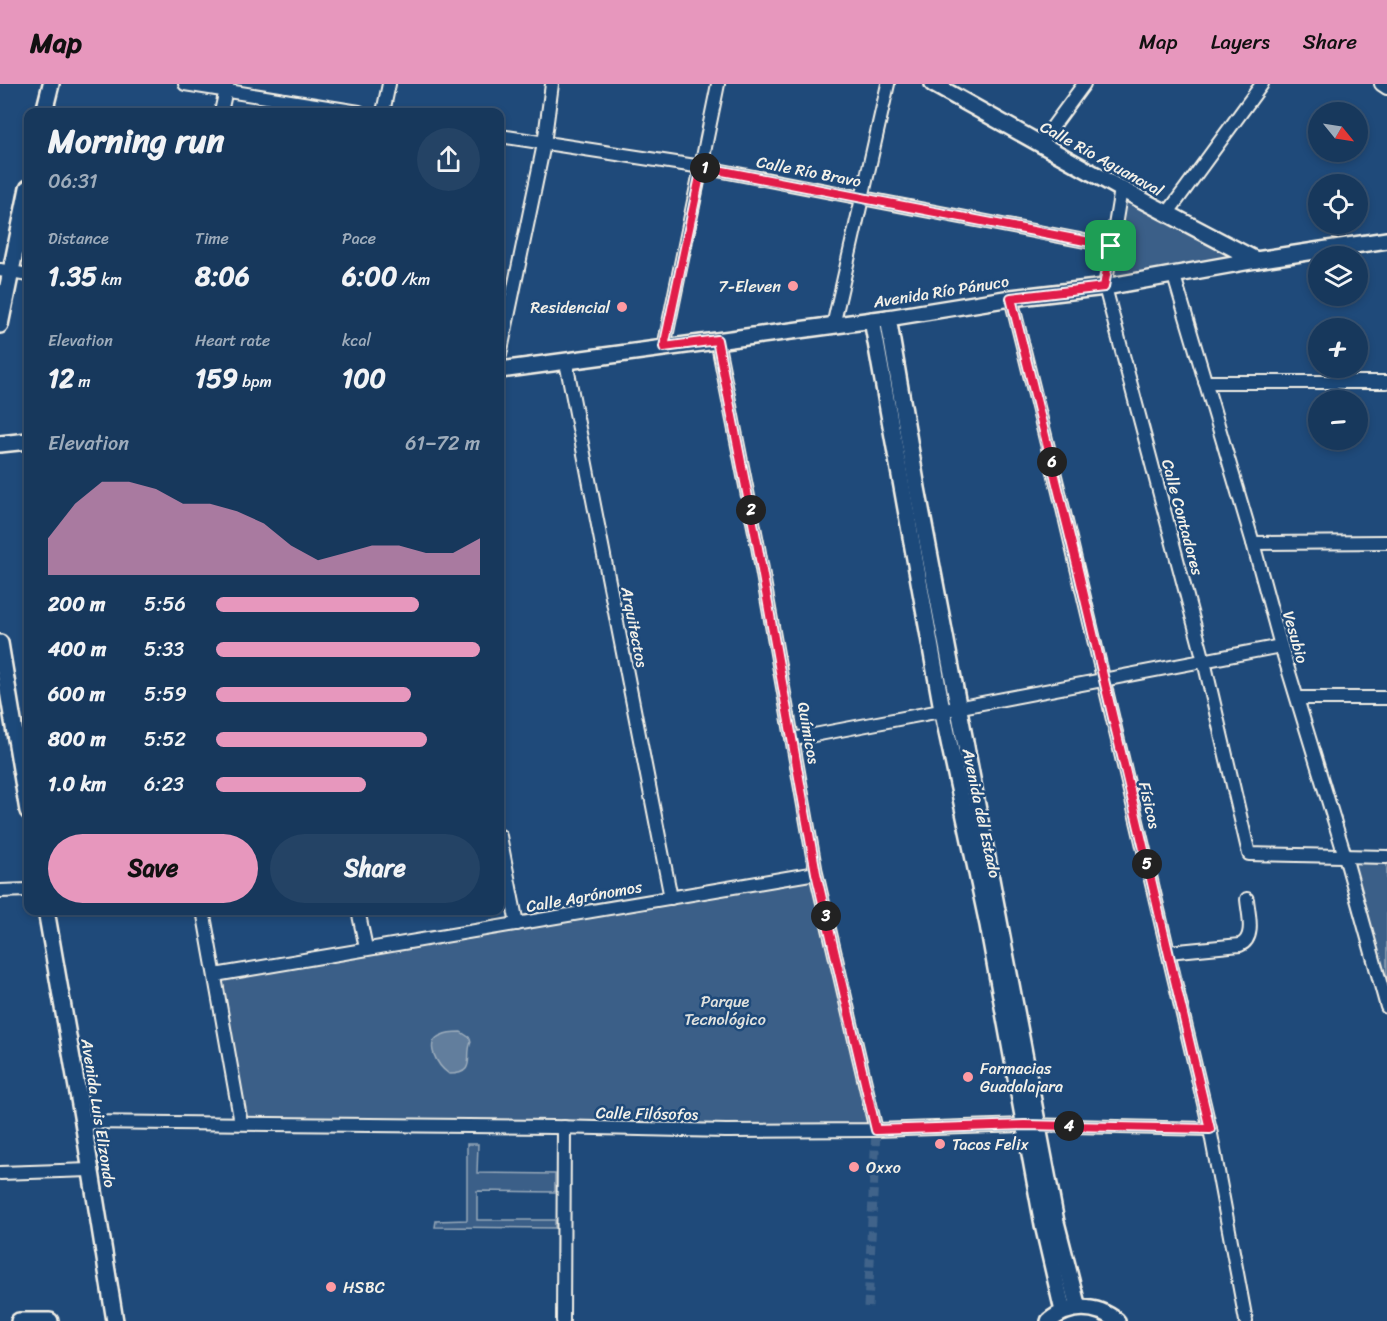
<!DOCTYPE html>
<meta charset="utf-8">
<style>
body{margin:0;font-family:Sriracha,sans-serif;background:#244365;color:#f1f3f6;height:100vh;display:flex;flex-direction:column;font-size:22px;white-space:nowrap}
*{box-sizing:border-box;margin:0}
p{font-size:20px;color:#9eacbb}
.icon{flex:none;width:33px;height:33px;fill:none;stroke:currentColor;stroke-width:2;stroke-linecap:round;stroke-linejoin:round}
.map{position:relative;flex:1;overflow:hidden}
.side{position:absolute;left:24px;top:24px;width:480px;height:807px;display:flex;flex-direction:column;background:#17385c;border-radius:12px;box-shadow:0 3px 9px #0003,0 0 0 2px #365272}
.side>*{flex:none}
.needle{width:39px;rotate:120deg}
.controls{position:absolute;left:1308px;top:18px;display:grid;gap:12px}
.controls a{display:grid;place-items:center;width:60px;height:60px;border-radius:50%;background:#17385c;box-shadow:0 3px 9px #0003,0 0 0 2px #365272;font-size:30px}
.pin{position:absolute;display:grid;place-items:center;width:51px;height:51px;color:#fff;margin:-26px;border-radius:12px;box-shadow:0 3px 9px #0006}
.km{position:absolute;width:30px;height:30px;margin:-15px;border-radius:50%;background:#222;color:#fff;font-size:16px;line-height:30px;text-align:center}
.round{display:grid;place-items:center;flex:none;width:63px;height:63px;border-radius:32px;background:#244365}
.head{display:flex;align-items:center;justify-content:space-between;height:102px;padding:0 24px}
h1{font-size:33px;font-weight:800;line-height:45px}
.figures{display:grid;grid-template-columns:repeat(3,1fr);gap:9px;height:102px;padding:6px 24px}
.figures div{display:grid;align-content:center}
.figures b{font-size:26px;font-weight:800}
.figures small{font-size:16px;font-weight:400}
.figures p{font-size:16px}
.chart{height:168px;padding:12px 24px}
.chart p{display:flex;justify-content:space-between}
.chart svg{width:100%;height:108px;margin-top:6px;fill:#e797bd;opacity:.7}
.cta{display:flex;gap:12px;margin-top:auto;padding:12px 24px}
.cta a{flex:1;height:69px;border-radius:36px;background:#e797bd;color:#111;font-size:24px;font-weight:800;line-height:69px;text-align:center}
.cta a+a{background:#244365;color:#f1f3f6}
ul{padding:0 24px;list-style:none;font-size:20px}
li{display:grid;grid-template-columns:96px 72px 1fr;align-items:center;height:45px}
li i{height:15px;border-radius:8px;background:#e797bd}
header{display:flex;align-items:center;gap:36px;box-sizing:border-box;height:84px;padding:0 30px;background:#e797bd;color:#111}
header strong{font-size:28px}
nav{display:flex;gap:33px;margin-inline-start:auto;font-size:21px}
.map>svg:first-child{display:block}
.green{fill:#3a5f88;stroke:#97a8b8;stroke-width:1.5}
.water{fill:#627e9d;stroke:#9cacbb;stroke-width:1.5}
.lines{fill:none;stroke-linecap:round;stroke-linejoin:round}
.pedestrian-tunnel{stroke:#3f638a;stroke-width:9;stroke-dasharray:9 4.5;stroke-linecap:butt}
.minor-casing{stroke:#f4f1e8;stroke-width:16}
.tertiary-casing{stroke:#f4f1e8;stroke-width:20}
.minor{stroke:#1f4a7a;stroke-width:12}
.tertiary{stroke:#1f4a7a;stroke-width:15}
.route-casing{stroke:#fff;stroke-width:12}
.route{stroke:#e11d48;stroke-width:8}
.poi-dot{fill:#ff9aa2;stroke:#1f4a7a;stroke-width:2}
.labels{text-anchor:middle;stroke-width:5;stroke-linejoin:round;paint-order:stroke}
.street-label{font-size:16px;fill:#f4f1e8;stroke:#1f4a7a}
.poi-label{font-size:16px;fill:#f4f1e8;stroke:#1f4a7a;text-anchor:start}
.park-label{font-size:16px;fill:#e1e2de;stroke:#1f4a7a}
</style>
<header>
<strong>Map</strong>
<nav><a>Map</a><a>Layers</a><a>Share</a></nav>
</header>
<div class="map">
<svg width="1387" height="1237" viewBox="0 0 1387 1237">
<rect width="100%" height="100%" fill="#1f4a7a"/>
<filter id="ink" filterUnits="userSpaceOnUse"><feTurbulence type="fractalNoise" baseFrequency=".0167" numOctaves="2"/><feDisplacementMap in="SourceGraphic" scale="12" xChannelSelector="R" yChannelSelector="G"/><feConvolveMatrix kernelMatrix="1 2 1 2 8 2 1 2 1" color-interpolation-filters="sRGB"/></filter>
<g filter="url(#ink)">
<g class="green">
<path d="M1121,105L1256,176L1105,203Z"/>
<path d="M1345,772H1387V922Z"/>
<path d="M816,789L876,1046L241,1036L216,893Z"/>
<path d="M467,1060H478L477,1089L555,1090V1108L477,1107V1136H555V1144L435,1143L436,1137L467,1136Z"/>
</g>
<path class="water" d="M461,948L470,954L471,958C464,972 478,990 449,990C438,982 422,958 442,951C447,948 455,948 461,948Z"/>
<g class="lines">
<path class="pedestrian-tunnel" d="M868,1223L876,1046"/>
<defs>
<g id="minor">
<path d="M185,0L359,28"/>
<path d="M1381,0L1387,4"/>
<path d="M221,28L227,1"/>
<path d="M383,28L389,0"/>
<path d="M500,52L702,83L1111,162"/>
<path d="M1040,60L1084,0"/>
<path d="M1121,105L1105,203L1204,577L1249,770L1387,773"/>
<path d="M1167,130L1262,0"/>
<path d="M0,186L28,191"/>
<path d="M1174,192L1253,459L1281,562L1345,772L1387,923"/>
<path d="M1011,214L1060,412L1210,1045L1246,1237"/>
<path d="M833,242L888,0"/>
<path d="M717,256L758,463L816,789L876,1046"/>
<path d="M664,263L718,0"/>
<path d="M500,271L544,60L552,0"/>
<path d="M566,278L671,814"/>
<path d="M1205,298H1387"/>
<path d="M1253,459L1387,458"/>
<path d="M1298,614H1387"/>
<path d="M793,655L1281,562"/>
<path d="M500,752L517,840"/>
<path d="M0,807L28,806"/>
<path d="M203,826L241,1039"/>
<path d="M358,826L366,864"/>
<path d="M1168,868L1240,861C1256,854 1248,829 1247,815"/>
<path d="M215,891L816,789"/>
<path d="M83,1038L553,1043L726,1047L876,1046L1024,1041L1210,1045"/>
<path d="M0,1089L90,1086"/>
<path d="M563,1237L564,1043"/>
</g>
<g id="tertiary">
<path d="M933,0L1121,105L1256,176"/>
<path d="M44,28L51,0"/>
<path d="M888,234L917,404L1056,1138L1078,1224"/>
<path d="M872,236L942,625L988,841L1043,1141L1063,1227"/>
<path d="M0,241L28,104"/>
<path d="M500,286L888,234L1011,214L1105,203L1256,176L1387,156"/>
<path d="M0,360L28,357"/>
<path d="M0,559L28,727"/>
<path d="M46,826L83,1038L115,1237"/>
<path d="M19,1237H50"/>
<path d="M1049,1237C1070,1220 1096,1220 1117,1237"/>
</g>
</defs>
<use href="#minor" class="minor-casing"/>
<use href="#tertiary" class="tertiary-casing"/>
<use href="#minor" class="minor"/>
<use href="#tertiary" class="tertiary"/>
</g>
</g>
<g class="lines" filter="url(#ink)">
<defs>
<path id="route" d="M702,83L1111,162L1104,203L1011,214L1075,473L1210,1045L1024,1041L876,1046L816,789L758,464L717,256L664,263Z"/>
</defs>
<use href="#route" class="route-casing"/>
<use href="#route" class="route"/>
</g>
<g class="poi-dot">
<circle cx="793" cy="202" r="6"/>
<circle cx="622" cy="223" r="6"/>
<circle cx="968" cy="993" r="6"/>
<circle cx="940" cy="1060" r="6"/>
<circle cx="854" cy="1083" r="6"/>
<circle cx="331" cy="1203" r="6"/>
</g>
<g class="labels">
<g class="street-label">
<text transform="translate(1102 74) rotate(29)" y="6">Calle Río Aguanaval</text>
<text transform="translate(809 87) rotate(11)" y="6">Calle Río Bravo</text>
<text transform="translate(941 207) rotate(-9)" y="6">Avenida Río Pánuco</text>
<text transform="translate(1183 433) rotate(75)" y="6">Calle Contadores</text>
<text transform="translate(635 543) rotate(79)" y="6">Arquitectos</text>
<text transform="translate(1296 553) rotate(74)" y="6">Vesubio</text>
<text transform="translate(809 649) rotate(80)" y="6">Químicos</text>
<text transform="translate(1150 721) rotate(77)" y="6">Físicos</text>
<text transform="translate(982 729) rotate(78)" y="6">Avenida del Estado</text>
<text transform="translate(584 812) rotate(-10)" y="6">Calle Agrónomos</text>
<text transform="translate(99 1029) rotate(81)" y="6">Avenida Luis Elizondo</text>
<text transform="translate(647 1029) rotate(1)" y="6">Calle Filósofos</text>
</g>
<g class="poi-label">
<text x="781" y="208" text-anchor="end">7-Eleven</text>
<text x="610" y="229" text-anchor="end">Residencial</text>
<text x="980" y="990">Farmacias<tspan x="980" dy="18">Guadalajara</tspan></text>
<text x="952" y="1066">Tacos Felix</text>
<text x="866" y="1089">Oxxo</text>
<text x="343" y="1209">HSBC</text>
</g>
<g class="park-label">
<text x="725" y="923">Parque<tspan x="725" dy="18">Tecnológico</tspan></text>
</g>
</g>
</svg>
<div class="controls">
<a><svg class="needle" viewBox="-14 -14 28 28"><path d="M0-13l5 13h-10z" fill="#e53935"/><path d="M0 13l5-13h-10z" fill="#9eacbb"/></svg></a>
<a><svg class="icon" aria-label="locate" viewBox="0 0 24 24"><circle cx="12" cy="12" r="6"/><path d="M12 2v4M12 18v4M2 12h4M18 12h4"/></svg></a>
<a><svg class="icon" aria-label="layers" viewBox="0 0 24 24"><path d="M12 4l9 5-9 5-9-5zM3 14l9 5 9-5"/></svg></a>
<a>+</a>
<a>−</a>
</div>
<div class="pin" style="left:1111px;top:162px;background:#1e9e55"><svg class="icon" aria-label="arrive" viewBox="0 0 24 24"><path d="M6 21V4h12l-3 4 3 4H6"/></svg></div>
<b class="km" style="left:705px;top:84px">1</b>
<b class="km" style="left:751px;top:426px">2</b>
<b class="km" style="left:826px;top:832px">3</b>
<b class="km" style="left:1069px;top:1042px">4</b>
<b class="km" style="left:1147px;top:780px">5</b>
<b class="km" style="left:1052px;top:378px">6</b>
<section class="side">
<div class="head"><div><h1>Morning run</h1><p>06:31</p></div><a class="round"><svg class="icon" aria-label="share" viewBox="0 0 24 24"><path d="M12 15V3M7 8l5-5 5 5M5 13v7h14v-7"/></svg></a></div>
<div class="figures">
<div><p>Distance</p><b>1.35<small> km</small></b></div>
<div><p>Time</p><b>8:06</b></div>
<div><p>Pace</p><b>6:00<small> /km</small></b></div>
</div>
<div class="figures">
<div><p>Elevation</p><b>12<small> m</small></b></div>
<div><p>Heart rate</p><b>159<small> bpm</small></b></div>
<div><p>kcal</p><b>100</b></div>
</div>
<div class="chart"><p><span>Elevation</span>61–72 m</p>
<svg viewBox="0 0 160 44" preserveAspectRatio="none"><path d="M0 44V29L10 15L20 6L30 6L40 9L50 15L60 15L70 18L80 23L90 32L100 38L110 35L120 32L130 32L140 35L150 35L160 29V44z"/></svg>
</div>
<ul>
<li><b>200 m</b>5:56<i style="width:77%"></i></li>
<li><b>400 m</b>5:33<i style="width:100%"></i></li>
<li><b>600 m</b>5:59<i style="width:74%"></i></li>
<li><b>800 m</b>5:52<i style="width:80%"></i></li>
<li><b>1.0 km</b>6:23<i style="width:57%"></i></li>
</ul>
<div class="cta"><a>Save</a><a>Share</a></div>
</section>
</div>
